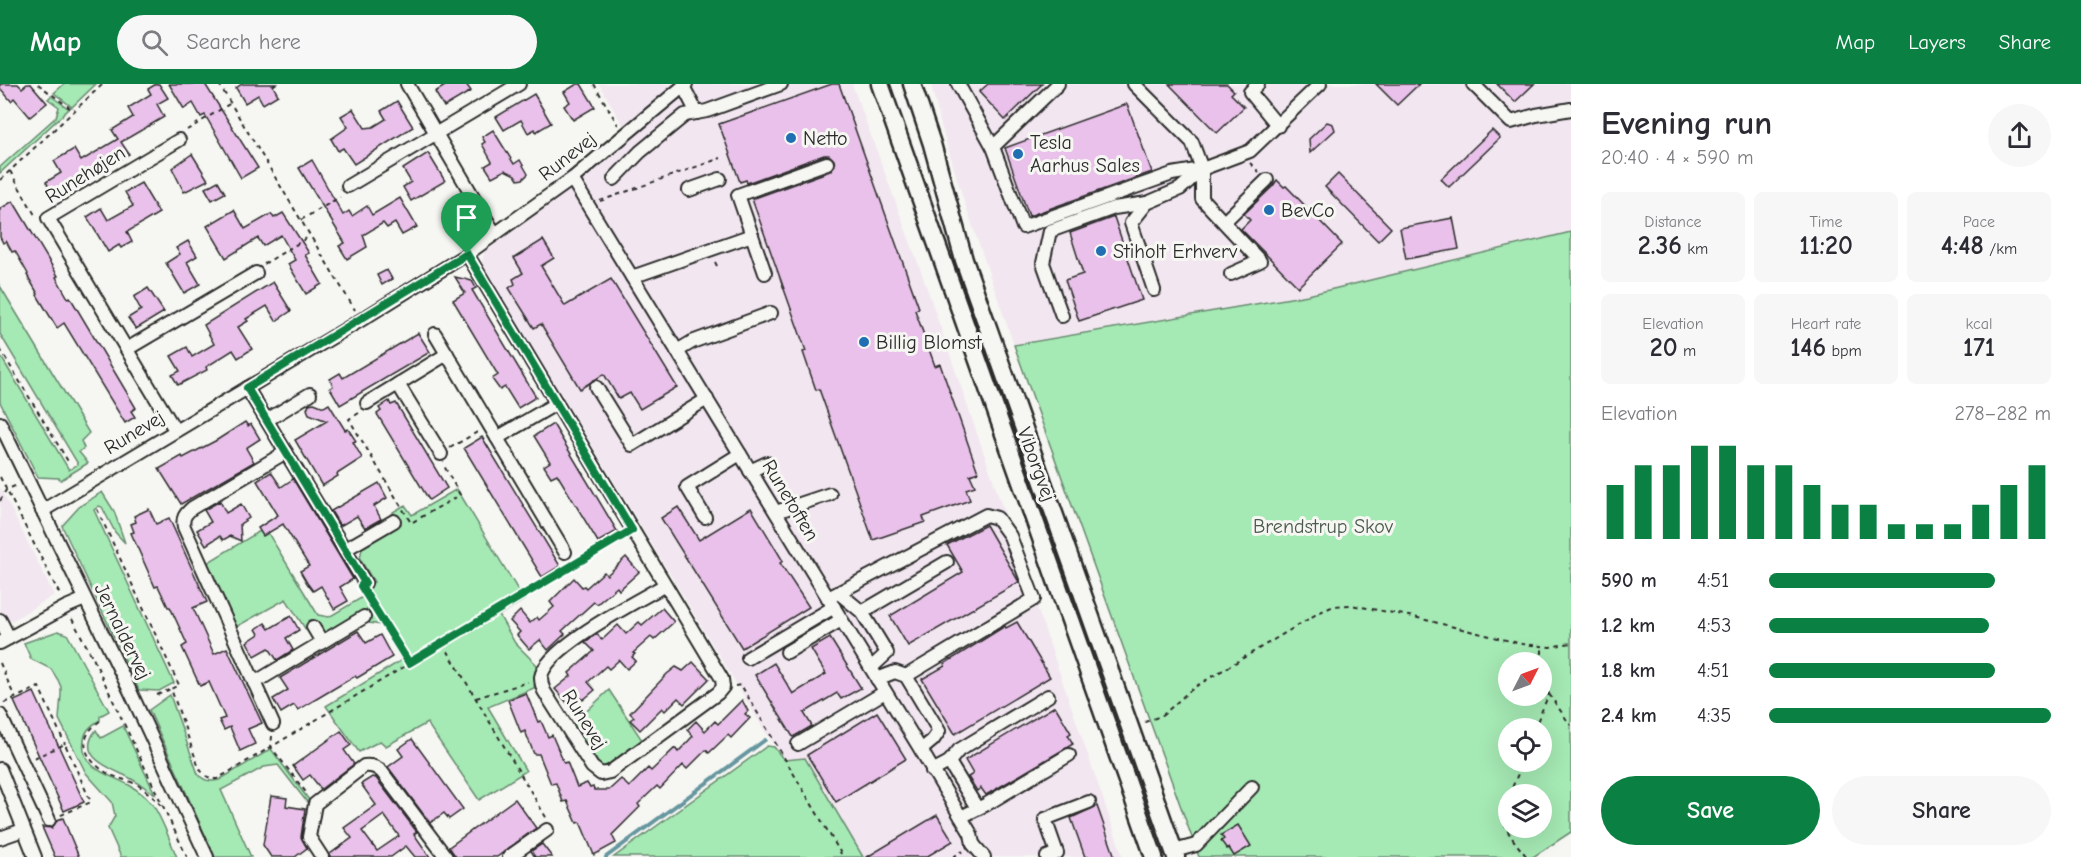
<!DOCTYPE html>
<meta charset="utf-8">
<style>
body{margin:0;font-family:"Comic Neue",sans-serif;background:#f7f7f7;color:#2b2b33;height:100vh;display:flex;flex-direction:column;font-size:22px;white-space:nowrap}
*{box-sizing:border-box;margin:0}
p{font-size:20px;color:#7c7c81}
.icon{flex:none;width:33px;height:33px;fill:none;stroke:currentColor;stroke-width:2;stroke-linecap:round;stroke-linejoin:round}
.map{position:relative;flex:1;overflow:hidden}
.details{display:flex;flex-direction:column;background:#fff;width:510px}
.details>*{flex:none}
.needle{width:39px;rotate:48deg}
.fabs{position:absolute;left:1498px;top:568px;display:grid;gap:12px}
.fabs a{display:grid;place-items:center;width:54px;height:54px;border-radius:50%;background:#fff;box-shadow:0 6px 24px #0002;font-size:30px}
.pin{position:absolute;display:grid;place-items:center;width:51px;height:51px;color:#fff;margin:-62px -26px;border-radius:50% 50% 50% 0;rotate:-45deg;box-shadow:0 0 6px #0007}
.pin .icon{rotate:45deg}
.round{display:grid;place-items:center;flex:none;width:63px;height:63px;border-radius:32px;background:#f7f7f7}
.headline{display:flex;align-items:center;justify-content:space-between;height:102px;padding:0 30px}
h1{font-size:33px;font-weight:800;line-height:45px}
.metrics{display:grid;grid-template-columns:repeat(3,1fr);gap:9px;height:102px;padding:6px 30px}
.metrics div{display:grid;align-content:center;border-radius:9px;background:#f7f7f7;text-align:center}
.metrics b{font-size:26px;font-weight:800}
.metrics small{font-size:16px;font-weight:400}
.metrics p{font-size:16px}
.chart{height:168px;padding:12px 30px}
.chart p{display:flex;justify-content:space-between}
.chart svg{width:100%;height:108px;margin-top:6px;stroke:#0b8043;stroke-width:6}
.action{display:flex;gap:12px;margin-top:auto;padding:12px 30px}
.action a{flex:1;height:69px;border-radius:36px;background:#0b8043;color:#fff;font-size:24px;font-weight:800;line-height:69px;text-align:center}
.action a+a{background:#f7f7f7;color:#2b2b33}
ul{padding:0 30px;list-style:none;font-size:20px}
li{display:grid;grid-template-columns:96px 72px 1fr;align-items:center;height:45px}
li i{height:15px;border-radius:8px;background:#0b8043}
header{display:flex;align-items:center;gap:36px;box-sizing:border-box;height:84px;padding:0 30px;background:#0b8043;color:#fff}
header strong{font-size:28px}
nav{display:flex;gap:33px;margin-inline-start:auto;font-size:21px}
.search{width:420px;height:54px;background:#f7f7f7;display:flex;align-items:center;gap:15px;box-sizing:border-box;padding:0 21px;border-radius:33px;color:#7c7c81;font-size:22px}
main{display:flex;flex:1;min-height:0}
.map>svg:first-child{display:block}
.built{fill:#f2e6f0}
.green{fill:#a5e9b4;stroke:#688a70;stroke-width:1.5;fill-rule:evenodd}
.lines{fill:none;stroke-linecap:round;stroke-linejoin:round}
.stream{stroke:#66969f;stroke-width:4}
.building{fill:#e9c1ea;stroke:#2b2b2b;stroke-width:1.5;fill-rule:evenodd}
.minor-casing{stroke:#2b2b2b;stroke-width:16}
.major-casing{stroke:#2b2b2b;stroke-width:21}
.path{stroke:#2b2b2b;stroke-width:2;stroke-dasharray:4.5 4.5;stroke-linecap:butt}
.minor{stroke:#f6f6f2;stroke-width:12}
.major{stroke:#f6f6f2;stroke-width:16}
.route-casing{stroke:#fff;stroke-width:12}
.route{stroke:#0b8043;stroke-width:8}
.poi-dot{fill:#1f6fb2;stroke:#f6f6f2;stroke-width:2}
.labels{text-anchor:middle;stroke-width:6;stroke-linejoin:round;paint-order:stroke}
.poi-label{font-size:20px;fill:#2b2b2b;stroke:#f6f6f2;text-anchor:start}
.street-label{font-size:20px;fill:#2b2b2b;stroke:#f6f6f2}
.park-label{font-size:20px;fill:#4a5a4d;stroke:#f6f6f2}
</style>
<header>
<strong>Map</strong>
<div class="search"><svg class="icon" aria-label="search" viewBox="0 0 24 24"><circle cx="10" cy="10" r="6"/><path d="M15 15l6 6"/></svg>Search here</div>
<nav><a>Map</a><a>Layers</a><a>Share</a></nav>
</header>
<main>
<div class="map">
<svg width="1571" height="773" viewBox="0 0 1571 773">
<rect width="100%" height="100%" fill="#f6f6f2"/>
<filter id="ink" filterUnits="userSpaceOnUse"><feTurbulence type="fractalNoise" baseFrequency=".0167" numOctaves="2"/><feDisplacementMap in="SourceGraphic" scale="12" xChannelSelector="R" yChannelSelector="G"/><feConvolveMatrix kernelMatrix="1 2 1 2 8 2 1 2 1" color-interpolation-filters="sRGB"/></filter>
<g filter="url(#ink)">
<g class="built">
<path d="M599,0H852L922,190L1123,773H852L766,649L482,179L484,168L552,119L631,55Z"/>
<path d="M931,0H1571V148L1308,211L1014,261L964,117L940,38Z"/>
<path d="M0,403L54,511L0,544Z"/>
</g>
<g class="green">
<path d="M64,0H96L72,23L54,9Z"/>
<path d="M51,12L69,25L0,89V83L56,33L59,23L48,15Z"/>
<path d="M1571,148V748L1533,773H1199L1014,261L1308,211ZM1509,579H1542V612H1509ZM1509,645H1542V678H1509ZM1509,711H1542V744H1509Z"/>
<path d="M0,202L89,349L81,357L84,364L79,368L88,379L61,396L59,394L38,393L0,318V271L69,386L78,380L0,250Z"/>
<path d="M457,405L524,516L499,531L515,559L537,581L534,604L488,623L526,687L479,716L427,639L386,662L380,657L359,668L326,622L402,576L381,541L369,539L363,527L324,549L317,539L306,546L286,515L236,543L207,479L265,444L318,531L329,533L363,513L361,506L374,498L360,475L362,464L401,440L393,428L405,421L412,431Z"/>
<path d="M102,408L114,427L125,459L115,448L102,423L99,422L94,426L174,599L159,607L139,606L62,442L80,422Z"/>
<path d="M58,547L67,550L109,627L100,632V636C92,641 85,646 84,656C79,685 111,691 129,701C136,705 145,712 151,719C160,728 171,760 177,773H121L108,744L115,732L112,718L86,689L59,635L61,611V603L58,596L51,585L31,575L24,559Z"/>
<path d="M609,606L642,656L602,685L573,640Z"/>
<path d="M170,611L198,690C204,697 210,698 219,696L271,665L309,716L307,718L278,681L264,683L221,706L251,773H215L149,626Z"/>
<path d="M123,642L155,710C146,704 136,697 126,692C107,683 76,672 96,646L101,654Z"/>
<path d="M767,662L774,663L784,676L805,674L863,773H614Z"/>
</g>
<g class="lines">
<path class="stream" d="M606,773L765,656"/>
</g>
<g class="building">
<path d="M0,0H18L22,4L27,0H31L47,19L30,33L14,14L11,17L0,4Z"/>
<path d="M156,0H159L168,14L157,20L164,33L121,58L129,70L55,113L46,98L61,89L54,77L74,65L81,77L118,55L112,46L133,33L128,24L151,10L148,5Z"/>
<path d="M169,0H205L258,84L241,94L205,31L201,33L193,19L184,25Z"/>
<path d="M242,0H276L273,2L278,11L263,20L258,11L245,19L236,4Z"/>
<path d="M448,0H466L471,7L444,23L435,8Z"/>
<path d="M577,0H581L595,23L573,36L564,22L570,18L564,8Z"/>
<path d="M832,0H839L919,224L915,226L935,282L940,280L978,388L970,391L975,402L966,405L970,416L923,433L925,438L873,456L819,305L816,306L803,268L806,267L752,115L830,87L835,81L834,76L829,71H824L747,99L746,96L740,98L719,40Z"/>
<path d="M988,0H1042L1005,36L979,8Z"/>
<path d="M1169,0H1227L1234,7L1231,10L1244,23L1217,49Z"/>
<path d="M1376,0H1419L1397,21Z"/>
<path d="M1497,0H1534L1515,18Z"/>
<path d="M534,10L551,39L536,48L535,45L528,49L521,36L504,46L496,33Z"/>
<path d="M397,17L413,43L354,80L343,64L338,67L331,55L348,43L341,32L353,25L365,44L373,43L386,35L381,27Z"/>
<path d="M1127,20L1152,88L1029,132L1005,64Z"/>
<path d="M1327,38L1333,40L1335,46L1310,69L1309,55Z"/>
<path d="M493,46L514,80L520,76L528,90L523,95L518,96L515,91L505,86L492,93L485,82L492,78L482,60L485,58L482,53Z"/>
<path d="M1492,46L1500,54L1449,103L1441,95Z"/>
<path d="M428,69L445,97L411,117L403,103L411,98L403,85Z"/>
<path d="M192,70L208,96L184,108L172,84Z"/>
<path d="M312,76L343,131L349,127L352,132L367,122L372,131L400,114L417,143L402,151L395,139L387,144L383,139L363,151L367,163L347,175L339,162L345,159L299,84Z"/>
<path d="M1338,90L1391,144L1378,157L1325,103Z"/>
<path d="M1277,96L1284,103L1286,102L1342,160L1298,203L1241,145L1250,136L1244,130L1273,102Z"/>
<path d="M218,97L225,109L212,116L205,104Z"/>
<path d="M141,99L159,129L127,148L132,158L121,164L119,161L108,168L87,133L101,124L108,136L133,122L125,108Z"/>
<path d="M13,117L58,192L56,193L68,214L70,213L136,324L131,327L135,333L125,339L64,239L57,244L37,211L38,210L27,191L28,190L15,167L12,168L6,157L3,159L0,153V125Z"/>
<path d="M234,126L245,145L271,130L274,134L283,129L309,169L305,171L322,200L306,210L288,180L295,176L281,151L263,162L258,154L226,174L207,142Z"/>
<path d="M1114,133L1142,216L1079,237L1065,196L1083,190L1070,149Z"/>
<path d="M1453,134L1459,165L1406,175L1400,144Z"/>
<path d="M543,156L554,174L541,182L565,222L611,195L677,303L640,325L630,309L619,315L604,290L580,305L541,240L534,244L509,204L515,200L513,195L523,189L514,174Z"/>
<path d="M188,157L197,172L187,178L200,200L184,209L166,179L180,170L176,164Z"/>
<path d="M387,186L392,195L382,201L377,191Z"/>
<path d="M455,193L472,197L476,204L472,206L536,313L518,324L505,303L500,306L492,295L498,291L453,216L465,209Z"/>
<path d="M273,198L291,227L276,237L267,222L246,235L248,237L238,243L252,265L238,274L233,266L206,283L207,286L178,301L172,291L180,287L171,272L187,263L192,273L214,260L204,241Z"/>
<path d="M148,204L164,228L136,245L128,234L141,226L134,213Z"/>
<path d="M418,249L430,268L340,321L330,304L333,302L330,295L340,289L343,294Z"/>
<path d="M389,317L391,321L396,319L447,404L429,416L377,330L381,327L379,324Z"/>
<path d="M314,319L324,323L329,320L345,346L348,345L356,357L353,358L362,374L337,390L338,392L322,402L295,356L327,337L309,330L307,325L309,320Z"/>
<path d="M245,338L248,342L251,340L260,355L246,364L254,378L181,420L159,385L182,372L183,374L217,356Z"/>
<path d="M553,340L617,447L598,458L557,390L551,393L544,382L550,378L534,352Z"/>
<path d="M482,353L560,482L542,493L464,364Z"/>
<path d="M271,388L281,403L293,395L353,495L340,503L348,517L334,525L321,502L313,507L307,499L300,487L309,482L283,440L263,452L258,444L278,431L257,397Z"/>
<path d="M379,399L387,414L374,422L381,435L365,444L357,432L340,442L331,427Z"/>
<path d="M220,417L226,429L241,420L249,434L240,440L241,457L230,452L223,456L220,452L206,461L197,446L211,438L204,426Z"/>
<path d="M678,423L699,456L751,424L783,477L780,479L809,523L742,564L661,434Z"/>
<path d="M149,425L156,440L169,434L207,518L193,524L214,570L227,564L262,639L248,645L255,660L240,667L230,643L224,646L219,636L225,634L209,598L200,602L182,563L187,560L170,523H168L158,502L155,503L131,449L134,448L131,440L136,438L134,432Z"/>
<path d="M986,441L1019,498L908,562L890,532L963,488L947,461Z"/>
<path d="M626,473L639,488L619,506L617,503L597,520L594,518L562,547L565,550L548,566L540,556L529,565L517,551L520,548L510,537L520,527L530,539L537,533L539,536L554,523L550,518L574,494L582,503L584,502L586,504L604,488L607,491Z"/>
<path d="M662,524L674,538L654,556L651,553L633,569L635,570L632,573L636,577L627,585L619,576L609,585L606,582L588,598L595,606L583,616L579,611L568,620L555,605L571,592L569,589L594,567L585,558L597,550L602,556L618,541L626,550L639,538L642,541Z"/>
<path d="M291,532L299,546L286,554L293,566L277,576L269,564L255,572L247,558L259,550L256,545L265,539L269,545Z"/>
<path d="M1017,538L1050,593L955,650L922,595L945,582L944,580L1005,542L1006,544Z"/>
<path d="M358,547L366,559L380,551L392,573L357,594L355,592L298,626L294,621L281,629L273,615L288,606L280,594Z"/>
<path d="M830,554L861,604L841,615L837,609L804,629L812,642L793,653L755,591L774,579L793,610L826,590L811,565Z"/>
<path d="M693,578L709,595L684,620L678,614L665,627L662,624L640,646L630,636L634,633L630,629L667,590L676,583L683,587Z"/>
<path d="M34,608L84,718L64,727L14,617Z"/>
<path d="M526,609L538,638L541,637L548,653L552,651L564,679L567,678L577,703L587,699L590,704L593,703L594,706H609L621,695L629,703L648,684L651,687L675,664L678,668L693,652L687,646L696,637L705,647L715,637L718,640L742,616L748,627L745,630L750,634L731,654L728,651L709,669L706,666L687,685L683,681L660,705L657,702L638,720L640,723L612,751L616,759L594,771L580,738L577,739L567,717L563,718L556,699L551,700L539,670H534L525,647L521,649L508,616Z"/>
<path d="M1055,622L1071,649L1068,651L1073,660L986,711L981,704L977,707L968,693L973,690L965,676Z"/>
<path d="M877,628L906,675L836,718L807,671Z"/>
<path d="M341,647L351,661L344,666L354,680L321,705L310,691L303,696L293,682Z"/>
<path d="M412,655L463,725L449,735L444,729L430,739L388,683L403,672L398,665Z"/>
<path d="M372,693L376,694L417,748L414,750L430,773H415L406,762L391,773H330V770L352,754L344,744L376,721L361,700ZM384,731L399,752L377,767L362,747Z"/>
<path d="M271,712L287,714L286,722L305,725L301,753L307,764L295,773H271L263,761Z"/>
<path d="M515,715L536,744L497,773H456L449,763Z"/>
<path d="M1097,722L1115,773H1085L1071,734Z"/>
<path d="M937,731L953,757L926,773H867Z"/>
<path d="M63,734L71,754L79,773H55L42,743L52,744L57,736Z"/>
<path d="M1238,741L1251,762L1234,772L1229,764L1227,765L1221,757L1224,755L1221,751Z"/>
<path d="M542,760L552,773H535L531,767Z"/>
</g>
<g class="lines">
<defs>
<g id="minor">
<path d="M407,0L495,150"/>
<path d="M958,0L993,63L1023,143L1172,90L1202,85L1250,67L1320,0"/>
<path d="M1134,0L1192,58L1202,85V115L1260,177L1231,190"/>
<path d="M1258,0L1250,8L1278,42"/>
<path d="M1473,0L1511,38L1536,31L1571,25"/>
<path d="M683,2L697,29"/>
<path d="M993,63L1058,0"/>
<path d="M572,95L921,666L971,750L973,760"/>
<path d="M614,95L640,68L685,31L707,27L781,0"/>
<path d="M348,102L519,0"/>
<path d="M689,106L720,95"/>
<path d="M1224,138L1267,96"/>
<path d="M467,170L722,595L723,603L718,609L610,688L601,690L592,683L544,607C542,602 541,598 541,593C546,563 638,517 665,501"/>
<path d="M765,189L738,111L827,79"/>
<path d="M632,193L752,151"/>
<path d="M1154,206L1131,139L1147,119L1180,105L1201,86"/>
<path d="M1062,232L1043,179L1050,147L1114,124L1147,119"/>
<path d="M435,250L565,468"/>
<path d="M127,265L256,189"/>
<path d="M677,267L692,258L771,229"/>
<path d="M398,300L441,370"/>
<path d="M596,303L632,361L707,315"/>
<path d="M247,304L365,499"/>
<path d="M367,319L447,270"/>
<path d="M267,336L310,310"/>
<path d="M0,339L131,609L207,773"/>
<path d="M175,346L48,134L179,56"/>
<path d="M497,354L557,319"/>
<path d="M750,387L767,379"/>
<path d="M42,427L361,236L467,170L572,95L686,0"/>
<path d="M776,428L830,410"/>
<path d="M705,433L687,403L740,370"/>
<path d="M346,465L394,437"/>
<path d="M839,509L862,528L887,569L871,584"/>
<path d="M828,514L986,431L997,434L1010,452L1034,515L906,592"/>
<path d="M862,528L947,478"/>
<path d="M0,536L9,554"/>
<path d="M313,543L322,558"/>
<path d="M0,559L66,523L85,515"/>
<path d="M787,568L841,536"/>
<path d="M748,574L834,523"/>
<path d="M877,595L895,588L906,592L939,647L933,656L921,666"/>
<path d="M254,599L364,533"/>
<path d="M0,631L49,736"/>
<path d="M273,640L184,443C182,434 185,430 192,424L286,368"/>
<path d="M798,660L885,608"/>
<path d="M949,678L977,724"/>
<path d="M0,685L35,773"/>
<path d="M932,687L949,678L959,666L1048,612"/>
<path d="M961,733L987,720L1069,671"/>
<path d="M0,754L23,746"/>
<path d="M973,760L984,773"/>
<path d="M1174,767L1196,761L1252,703"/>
<path d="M322,773L309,753L315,720L364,682C372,681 377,683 382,688L446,773"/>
<path d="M509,773L547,746"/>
<path d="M1047,773L1057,769L1045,735L1089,718"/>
</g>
<g id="major">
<path d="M880,0L1154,773"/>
<path d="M912,0L932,60L964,176L1176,773"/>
</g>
</defs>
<use href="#minor" class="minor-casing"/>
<use href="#major" class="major-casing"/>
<g class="path">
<path d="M38,0L74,27"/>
<path d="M219,0L355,226"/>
<path d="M594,0L618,41"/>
<path d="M187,46L231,19"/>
<path d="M1250,79L1259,88"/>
<path d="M10,87L35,131"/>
<path d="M0,96L103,0"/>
<path d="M600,117L721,74"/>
<path d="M301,136L340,113"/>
<path d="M715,178L719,186"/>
<path d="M264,180L310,152"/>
<path d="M0,265L69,379"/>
<path d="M359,329L349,335L411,439L460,411L444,382"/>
<path d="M450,364L479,347"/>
<path d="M0,393L60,511"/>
<path d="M0,417L6,406L17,401"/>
<path d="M97,425L179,601L171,605L199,684C204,691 208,695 217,695L271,663L621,452"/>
<path d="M366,510L409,579"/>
<path d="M72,535L93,574L187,773"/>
<path d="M443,559L547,735"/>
<path d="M0,579L15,614"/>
<path d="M1542,579V562"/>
<path d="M735,602L741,601L843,773"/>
<path d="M1549,610L1571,642"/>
<path d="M157,611L171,605"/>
<path d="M476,614L528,598"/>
<path d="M4,619L39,603L65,660"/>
<path d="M100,637C73,656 87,679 111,691C120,695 130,697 138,701C147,707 155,715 163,723"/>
<path d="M1145,638L1163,631L1187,609L1198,601L1320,528L1334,522L1351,521L1414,533L1522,560L1550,563L1571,559"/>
<path d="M1534,645L1549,610L1544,600L1542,581"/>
<path d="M272,652L271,663L308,711"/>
<path d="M34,674L65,660L91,718L59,732"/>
<path d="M1509,711L1523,678"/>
<path d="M1509,712C1495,738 1511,753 1527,773"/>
<path d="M953,773L963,767"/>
</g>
<use href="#minor" class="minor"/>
<use href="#major" class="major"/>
</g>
</g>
<g class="lines" filter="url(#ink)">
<defs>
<path id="route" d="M467,170L632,446L409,579L361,502L365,499L247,304Z"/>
</defs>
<use href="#route" class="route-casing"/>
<use href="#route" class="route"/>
</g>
<g class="poi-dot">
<circle cx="791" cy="54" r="6"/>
<circle cx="1018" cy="70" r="6"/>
<circle cx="1269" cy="126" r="6"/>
<circle cx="1101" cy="167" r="6"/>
<circle cx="864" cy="258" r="6"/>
</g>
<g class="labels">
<g class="poi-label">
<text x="803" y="61">Netto</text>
<text x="1030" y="65">Tesla<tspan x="1030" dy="23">Aarhus Sales</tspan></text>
<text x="1281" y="133">BevCo</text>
<text x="1113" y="174">Stiholt Erhverv</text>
<text x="876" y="265">Billig Blomst</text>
</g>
<g class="street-label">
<text transform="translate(567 72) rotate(-38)" y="7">Runevej</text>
<text transform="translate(85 90) rotate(-32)" y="7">Runehøjen</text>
<text transform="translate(134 348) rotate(-31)" y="7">Runevej</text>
<text transform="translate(1037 380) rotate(70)" y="7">Viborgvej</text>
<text transform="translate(791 416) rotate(59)" y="7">Runetoften</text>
<text transform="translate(123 547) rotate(64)" y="7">Jernaldervej</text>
<text transform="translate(585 635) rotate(58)" y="7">Runevej</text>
</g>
<g class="park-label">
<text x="1323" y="449">Brendstrup Skov</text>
</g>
</g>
</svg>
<div class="fabs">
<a><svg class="needle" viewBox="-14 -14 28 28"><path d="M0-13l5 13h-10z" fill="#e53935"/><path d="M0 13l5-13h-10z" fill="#7c7c81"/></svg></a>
<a><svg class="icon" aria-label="locate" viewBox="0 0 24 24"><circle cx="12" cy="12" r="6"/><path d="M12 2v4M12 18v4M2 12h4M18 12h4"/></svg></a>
<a><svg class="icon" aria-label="layers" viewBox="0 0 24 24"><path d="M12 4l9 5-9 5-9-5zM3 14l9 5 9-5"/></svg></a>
</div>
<div class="pin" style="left:467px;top:170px;background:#1e9e55"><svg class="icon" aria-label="arrive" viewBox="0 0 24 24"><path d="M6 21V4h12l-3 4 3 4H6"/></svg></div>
</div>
<section class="details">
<div class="headline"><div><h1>Evening run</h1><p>20:40 · 4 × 590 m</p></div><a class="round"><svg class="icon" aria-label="share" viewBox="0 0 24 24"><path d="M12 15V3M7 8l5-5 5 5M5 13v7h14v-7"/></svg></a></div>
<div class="metrics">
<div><p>Distance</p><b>2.36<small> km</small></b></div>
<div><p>Time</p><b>11:20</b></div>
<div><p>Pace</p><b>4:48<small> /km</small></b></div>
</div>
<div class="metrics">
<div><p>Elevation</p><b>20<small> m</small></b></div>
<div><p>Heart rate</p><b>146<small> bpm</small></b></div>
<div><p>kcal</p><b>171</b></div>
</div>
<div class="chart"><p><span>Elevation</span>278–282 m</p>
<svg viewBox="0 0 160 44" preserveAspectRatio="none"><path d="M5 44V22M15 44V14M25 44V14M35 44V6M45 44V6M55 44V14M65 44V14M75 44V22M85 44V30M95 44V30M105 44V38M115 44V38M125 44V38M135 44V30M145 44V22M155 44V14"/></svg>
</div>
<ul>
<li><b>590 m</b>4:51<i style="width:80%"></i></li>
<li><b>1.2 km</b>4:53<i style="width:78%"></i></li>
<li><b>1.8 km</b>4:51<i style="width:80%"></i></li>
<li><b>2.4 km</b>4:35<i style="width:100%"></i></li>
</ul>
<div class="action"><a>Save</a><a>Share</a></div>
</section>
</main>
